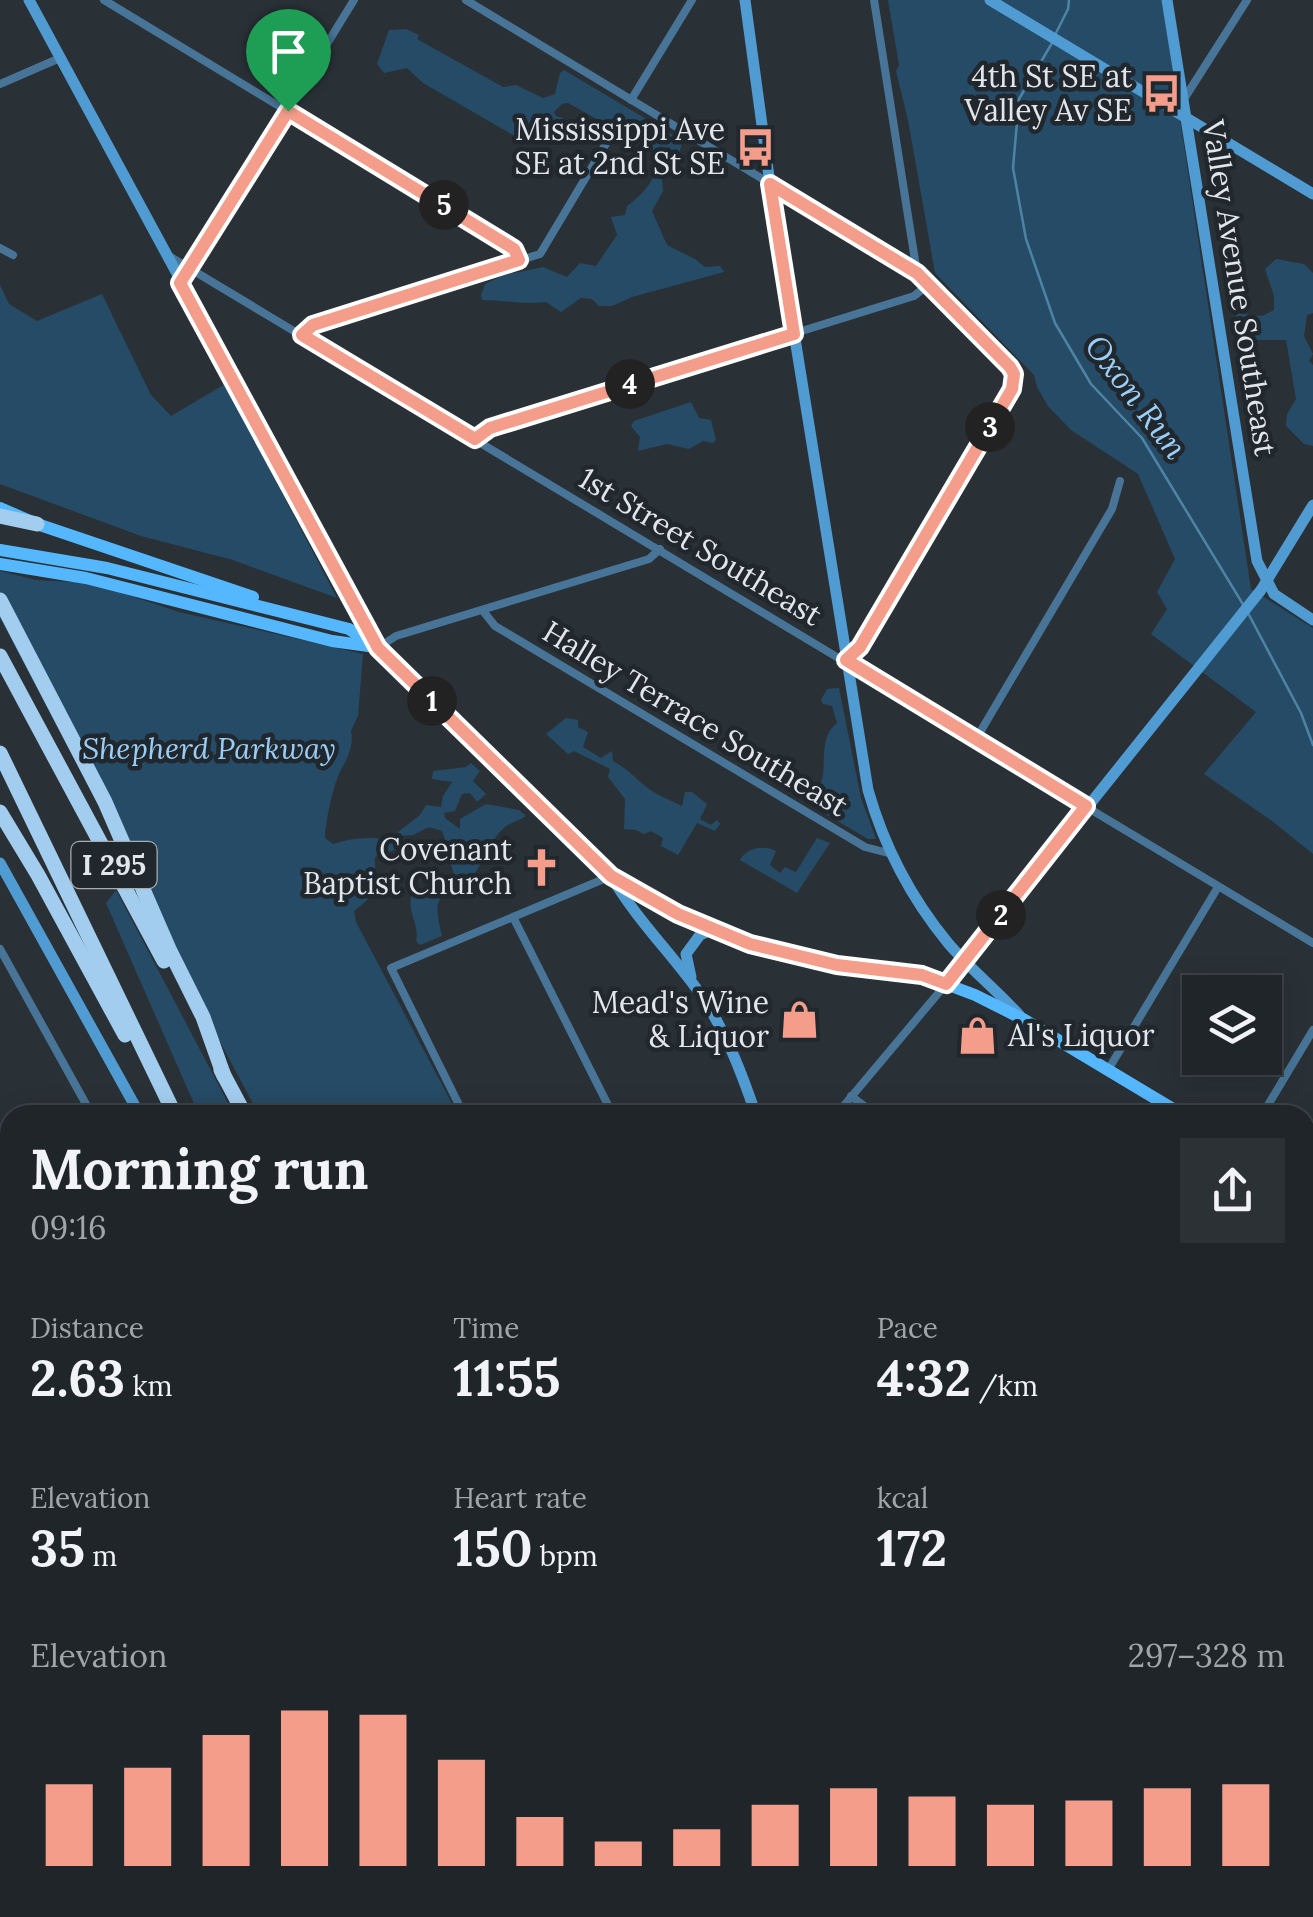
<!DOCTYPE html>
<meta charset="utf-8">
<style>
body{margin:0;font-family:Lora,serif;background:#2c3135;color:#f1f3f6;height:100vh;display:flex;flex-direction:column;font-size:38px;white-space:nowrap}
*{box-sizing:border-box;margin:0}
p{font-size:32px;color:#a1a5a8}
.icon{flex:none;width:55px;height:55px;fill:none;stroke:currentColor;stroke-width:2;stroke-linecap:round;stroke-linejoin:round}
.map{position:relative;flex:1;overflow:hidden}
.side{position:absolute;left:0px;top:1105px;width:1315px;height:812px;display:flex;flex-direction:column;background:#1f2529;border-radius:30px 30px 0 0;box-shadow:0 5px 25px #0003,0 0 0 2px #3c4246}
.side>*{flex:none}
.buttons{position:absolute;left:1182px;top:975px;display:grid;gap:20px}
.buttons a{display:grid;place-items:center;width:100px;height:100px;border-radius:0px;background:#1f2529;box-shadow:0 5px 25px #0003,0 0 0 2px #3c4246;font-size:50px}
.pin{position:absolute;display:grid;place-items:center;width:85px;height:85px;color:#fff;margin:-102px -42px;border-radius:50% 50% 50% 0;rotate:-45deg;box-shadow:0 0 10px #0007}
.pin .icon{rotate:45deg}
.km{position:absolute;width:50px;height:50px;margin:-25px;border-radius:50%;background:#222;color:#fff;font-size:28px;line-height:50px;text-align:center}
.round{display:grid;place-items:center;flex:none;width:105px;height:105px;border-radius:0px;background:#2c3135}
.headline{display:flex;align-items:center;justify-content:space-between;height:170px;padding:0 30px}
h1{font-size:55px;font-weight:700;line-height:75px}
.figures{display:grid;grid-template-columns:repeat(3,1fr);gap:15px;height:170px;padding:10px 30px}
.figures div{display:grid;align-content:center}
.figures b{font-size:50px;font-weight:700}
.figures small{font-size:28px;font-weight:400}
.figures p{font-size:28px}
.chart{height:280px;padding:20px 30px}
.chart p{display:flex;justify-content:space-between}
.chart svg{width:100%;height:180px;margin-top:10px;stroke:#f49d8b;stroke-width:6}
.map>svg:first-child{display:block}
.green{fill:#264b66}
.lines{fill:none;stroke-linecap:round;stroke-linejoin:round}
.stream{stroke:#4d84a5;stroke-width:2.5}
.street{stroke:#487597;stroke-width:8}
.secondary{stroke:#509bd1;stroke-width:11}
.primary{stroke:#55b8fe;stroke-width:12}
.highway{stroke:#a3cdef;stroke-width:15}
.route-casing{stroke:#fff;stroke-width:20}
.route{stroke:#f49d8b;stroke-width:12}
.labels{text-anchor:middle;stroke-width:9;stroke-linejoin:round;paint-order:stroke}
.shield{fill:#20272d;stroke:#a7adb1;stroke-width:2.5}
.shield-label{font-size:28px;font-weight:bold;fill:#e1e6ea}
.poi-label{font-size:30px;fill:#e1e6ea;stroke:#20272d;text-anchor:end}
.street-label{font-size:30px;fill:#e1e6ea;stroke:#20272d}
.park-label{font-size:30px;font-style:italic;fill:#99cdf6;stroke:#20272d}
.water-label{font-size:32px;font-style:italic;fill:#9bcff8;stroke:#20272d}
</style>
<div class="map">
<svg width="1313" height="1917" viewBox="0 0 1313 1917">
<rect width="100%" height="100%" fill="#293137"/>
<g class="green">
<path d="M888,0H1162L1251,589L1313,628V854L1272,821L1204,774L1256,712L1151,634L1167,609L1157,592L1175,559L1138,474L1071,430L1048,406L1037,387L1034,375L935,273L908,120L896,71L899,65Z"/>
<path d="M406,29L419,35L417,39L503,87L516,85L543,98L555,94L560,73L564,70L683,141L679,153L662,179L663,191L652,211L667,245L695,259L705,267L720,266L724,272L632,297L612,306H599L592,299L581,298L561,312L546,302C523,305 505,300 482,300L481,295L485,284L504,275L543,267L567,277L580,263L596,266L617,235L611,217L625,215L627,206C646,192 656,179 660,154L568,103L562,104L554,112L556,116L563,118L567,127L563,129L546,119L538,125L532,139L525,142L423,83L407,68L384,73L377,64L389,30Z"/>
<path d="M1276,259L1304,264L1313,273V313L1307,315L1304,336L1313,354L1309,361L1313,365V446L1304,444L1286,426L1287,414L1296,399L1286,340H1251L1234,321L1237,313L1262,316L1274,310V296L1265,269Z"/>
<path d="M0,285L9,304L37,321L102,294L151,395L171,416L225,384L337,598L233,560L141,536L0,484Z"/>
<path d="M691,402L699,418L711,420L716,440L713,443L703,441L689,449L667,444L638,451L640,437L631,426L634,421Z"/>
<path d="M0,571L36,580L92,583L179,612L363,654L358,716L351,731C354,744 348,757 342,768C334,780 325,823 325,838L333,844C354,837 378,835 399,844V848L375,857C374,889 384,888 354,911L356,922L458,1115H259L138,888L127,859L0,618Z"/>
<path d="M839,688L861,798L876,839H868L812,806C816,795 821,785 823,775C825,757 821,735 837,723L832,706L823,704L821,700L827,689Z"/>
<path d="M566,718L578,720V727L588,732L583,747L601,758L612,751L613,761C629,769 638,782 652,791C660,796 672,801 682,806L685,792H692L707,804L700,819L711,825L717,820L720,824L715,831L697,823L678,855L661,846L663,838L651,831L644,834L636,830L624,829L625,799L608,777L610,769L574,751L568,754L546,734Z"/>
<path d="M471,763L480,771L473,781L486,794L477,802L470,793L462,794L455,811L444,813L445,818L460,829V819L486,804L519,810L526,816C519,821 511,822 505,827C489,840 484,864 469,881C461,889 449,890 442,897C433,904 440,926 442,936L420,945L416,941C420,925 406,911 412,894L433,883L455,877L451,865L443,861L447,846L442,831L429,827L413,835L401,836L398,832L420,815L426,805L441,807L443,796L452,782L432,779L433,771L466,767Z"/>
<path d="M817,838L830,843L797,893L740,860C747,847 764,845 776,851L770,865L780,873L785,867L796,872Z"/>
<path d="M116,890L228,1103L233,1115H199L106,903Z"/>
<path d="M472,1908H526L529,1917H478Z"/>
<path d="M690,1908H914L911,1917H697Z"/>
<path d="M934,1908H1018L1038,1917H930Z"/>
</g>
<g class="lines">
<g class="stream">
<path d="M1055,35L1068,9L1069,0"/>
<path d="M1052,43L1019,99L1013,168L1026,239L1055,323L1091,384L1142,438L1244,606"/>
<path d="M1248,613L1301,713L1313,745"/>
</g>
<g class="street">
<path d="M104,0L515,249L519,260"/>
<path d="M466,0L910,268L1013,371L1012,389L859,647L846,661"/>
<path d="M874,0L917,273"/>
<path d="M0,84L60,58"/>
<path d="M1184,99L1247,0"/>
<path d="M631,100L692,0"/>
<path d="M0,248L13,255"/>
<path d="M169,256L1313,943"/>
<path d="M180,283L354,0"/>
<path d="M302,335L313,325L540,254L613,132"/>
<path d="M475,439L490,428L914,296L928,285"/>
<path d="M483,611L495,626L865,847L892,854"/>
<path d="M379,647L396,636L649,559L660,549"/>
<path d="M976,739L1112,509L1120,481"/>
<path d="M513,917L613,1115"/>
<path d="M0,949L92,1115"/>
<path d="M1108,1070L1218,887"/>
<path d="M851,1096L876,1115"/>
<path d="M464,1115L391,968L611,876"/>
<path d="M836,1115L946,984"/>
<path d="M1262,1115L1313,1030"/>
<path d="M0,1233L10,1246"/>
<path d="M0,1296L10,1292"/>
<path d="M1305,1466L1313,1452"/>
<path d="M1305,1703L1313,1690"/>
<path d="M0,1809L10,1807"/>
<path d="M1305,1879L1313,1884"/>
<path d="M62,1908L63,1917"/>
<path d="M166,1908L167,1917"/>
<path d="M255,1908L256,1917"/>
<path d="M418,1908L425,1917"/>
<path d="M360,1917L364,1908"/>
</g>
<g class="secondary">
<path d="M29,0L379,647"/>
<path d="M745,0L770,184L868,790C884,846 911,898 948,943C969,968 998,991 1020,1016"/>
<path d="M990,0L1313,194"/>
<path d="M1167,0L1257,561L1274,594L1313,620"/>
<path d="M0,863L140,1115"/>
<path d="M611,876C635,917 668,950 696,988C724,1026 741,1071 756,1115"/>
<path d="M691,977L686,954L700,935L711,930"/>
<path d="M946,984L1261,590L1313,505"/>
<path d="M538,1908L542,1917"/>
<path d="M916,1917L920,1908"/>
</g>
<g class="primary">
<path d="M0,508L37,524L253,597"/>
<path d="M0,550L107,568L349,629L389,656L444,715L611,876L678,914L750,944L837,965L922,975L975,995L1023,1019L1183,1115"/>
<path d="M0,564L86,578L332,641L376,647"/>
<path d="M1305,1189L1313,1193"/>
</g>
<g class="highway">
<path d="M0,516L37,524"/>
<path d="M0,600L105,802L169,949L203,1017L224,1076"/>
<path d="M0,656L164,961"/>
<path d="M0,753L175,1115"/>
<path d="M0,812L38,875L125,1035"/>
<path d="M221,1070L245,1115"/>
<path d="M605,1908L611,1917"/>
<path d="M673,1908L679,1917"/>
</g>
</g>
<g class="lines">
<defs>
<path id="route" d="M288,111L514,249L519,260L313,325L302,335L475,439L490,428L794,334L770,184L917,273L1010,367L1014,374L1012,389L860,647L846,660L1086,806L946,984L922,975L837,965L750,944L678,914L611,876L378,648L180,283Z"/>
</defs>
<use href="#route" class="route-casing"/>
<use href="#route" class="route"/>
</g>
<defs>
<symbol id="bus-bare" viewBox="-9 -9 18 18"><path d="M-5-6H5V4H4V6H2V4H-2V6H-4V4H-5ZM-3.5-4V0h7V-4ZM-3.5 1.2v1.5H-2V1.2ZM2 1.2v1.5H3.5V1.2Z" fill="#f49d8b" stroke="#20272d" stroke-width="2.5" paint-order="stroke"/></symbol>
<symbol id="church-bare" viewBox="-9 -9 18 18"><path d="M-1.2-6h2.4v3.5h3.3v2.4h-3.3V6h-2.4V-.1h-3.3v-2.4h3.3Z" fill="#f49d8b" stroke="#20272d" stroke-width="2.5" paint-order="stroke"/></symbol>
<symbol id="shop-bare" viewBox="-9 -9 18 18"><path d="M-5-2.5h2.3a2.7 3.5 0 0 1 5.4 0H5L5.5 6h-11ZM-1.5-2.5h3a1.5 2.3 0 0 0-3 0Z" fill="#f49d8b" stroke="#20272d" stroke-width="2.5" paint-order="stroke"/></symbol>
</defs>
<g fill-rule="evenodd">
<use href="#bus-bare" x="1134" y="66" width="55" height="55"/>
<use href="#bus-bare" x="728" y="120" width="55" height="55"/>
<use href="#church-bare" x="514" y="840" width="55" height="55"/>
<use href="#shop-bare" x="772" y="992" width="55" height="55"/>
<use href="#shop-bare" x="950" y="1008" width="55" height="55"/>
</g>
<g class="labels">
<rect class="shield" x="71.5" y="842" width="85" height="46" rx="8"/>
<g class="shield-label">
<text x="114" y="875">I 295</text>
</g>
<g class="poi-label">
<text x="1132" y="87">4th St SE at<tspan x="1132" dy="34">Valley Av SE</tspan></text>
<text x="725" y="140">Mississippi Ave<tspan x="725" dy="34">SE at 2nd St SE</tspan></text>
<text x="512" y="860">Covenant<tspan x="512" dy="34">Baptist Church</tspan></text>
<text x="769" y="1013">Mead's Wine<tspan x="769" dy="34">&amp; Liquor</tspan></text>
<text x="1008" y="1046" text-anchor="start">Al's Liquor</text>
</g>
<g class="street-label">
<text transform="translate(1239 288) rotate(81)" y="10">Valley Avenue Southeast</text>
<text transform="translate(700 547) rotate(31)" y="10">1st Street Southeast</text>
<text transform="translate(695 719) rotate(31)" y="10">Halley Terrace Southeast</text>
</g>
<g class="park-label">
<text x="209" y="759">Shepherd Parkway</text>
</g>
<g class="water-label">
<text transform="translate(1136 397) rotate(53)" y="11">Oxon Run</text>
</g>
</g>
</svg>
<div class="buttons">
<a><svg class="icon" aria-label="layers" viewBox="0 0 24 24"><path d="M12 4l9 5-9 5-9-5zM3 14l9 5 9-5"/></svg></a>
</div>
<div class="pin" style="left:288px;top:111px;background:#1e9e55"><svg class="icon" aria-label="arrive" viewBox="0 0 24 24"><path d="M6 21V4h12l-3 4 3 4H6"/></svg></div>
<b class="km" style="left:432px;top:701px">1</b>
<b class="km" style="left:1001px;top:915px">2</b>
<b class="km" style="left:990px;top:427px">3</b>
<b class="km" style="left:630px;top:384px">4</b>
<b class="km" style="left:444px;top:205px">5</b>
<section class="side">
<div class="headline"><div><h1>Morning run</h1><p>09:16</p></div><a class="round"><svg class="icon" aria-label="share" viewBox="0 0 24 24"><path d="M12 15V3M7 8l5-5 5 5M5 13v7h14v-7"/></svg></a></div>
<div class="figures">
<div><p>Distance</p><b>2.63<small> km</small></b></div>
<div><p>Time</p><b>11:55</b></div>
<div><p>Pace</p><b>4:32<small> /km</small></b></div>
</div>
<div class="figures">
<div><p>Elevation</p><b>35<small> m</small></b></div>
<div><p>Heart rate</p><b>150<small> bpm</small></b></div>
<div><p>kcal</p><b>172</b></div>
</div>
<div class="chart"><p><span>Elevation</span>297–328 m</p>
<svg viewBox="0 0 160 44" preserveAspectRatio="none"><path d="M5 44V24M15 44V20M25 44V12M35 44V6M45 44V7M55 44V18M65 44V32M75 44V38M85 44V35M95 44V29M105 44V25M115 44V27M125 44V29M135 44V28M145 44V25M155 44V24"/></svg>
</div>
</section>
</div>
